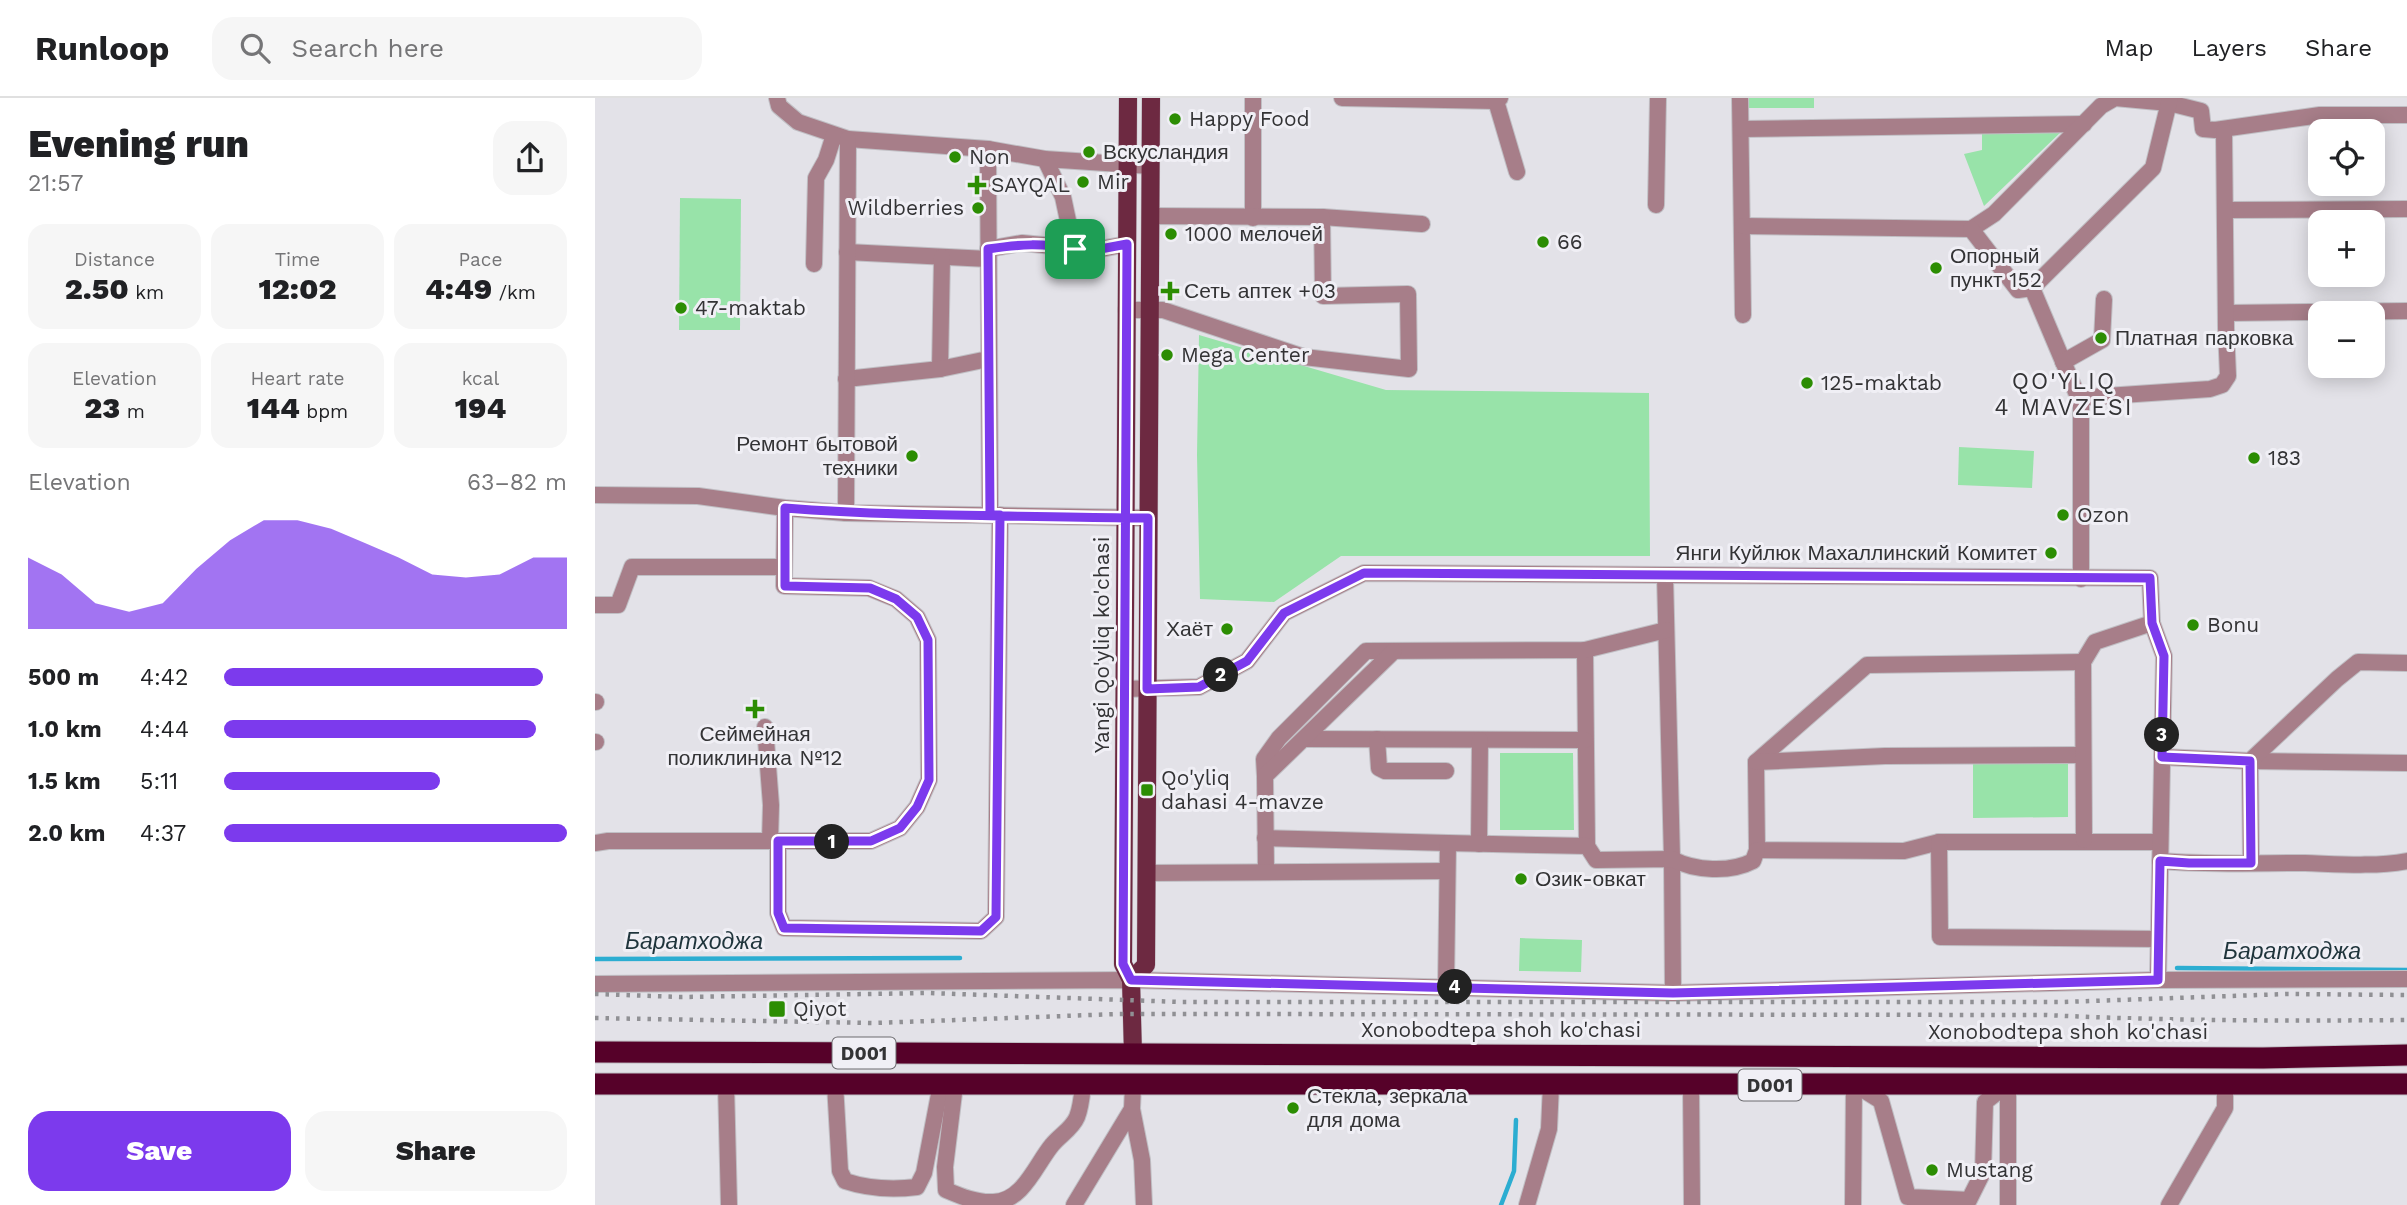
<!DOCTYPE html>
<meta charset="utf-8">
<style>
body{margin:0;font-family:"Work Sans",sans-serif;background:#f6f6f6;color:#202124;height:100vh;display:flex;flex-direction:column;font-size:26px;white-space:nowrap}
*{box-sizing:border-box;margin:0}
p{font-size:23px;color:#757577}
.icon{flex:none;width:38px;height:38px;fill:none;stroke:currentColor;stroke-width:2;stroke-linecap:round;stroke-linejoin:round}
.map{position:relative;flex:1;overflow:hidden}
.drawer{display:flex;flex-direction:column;background:#fff;width:595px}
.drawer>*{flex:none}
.buttons{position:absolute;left:1713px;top:21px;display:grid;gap:14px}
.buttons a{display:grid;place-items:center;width:77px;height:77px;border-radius:14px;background:#fff;box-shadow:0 4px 18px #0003;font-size:35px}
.pin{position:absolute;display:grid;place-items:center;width:60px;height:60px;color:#fff;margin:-30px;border-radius:14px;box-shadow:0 4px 10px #0006}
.km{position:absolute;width:35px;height:35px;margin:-18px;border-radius:50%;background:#222;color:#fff;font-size:19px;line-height:35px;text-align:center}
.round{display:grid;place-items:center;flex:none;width:74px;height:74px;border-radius:21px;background:#f6f6f6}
.summary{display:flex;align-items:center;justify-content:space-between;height:119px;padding:0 28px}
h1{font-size:38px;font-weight:800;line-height:52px}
.metrics{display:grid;grid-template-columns:repeat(3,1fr);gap:10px;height:119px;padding:7px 28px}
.metrics div{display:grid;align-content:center;border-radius:18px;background:#f6f6f6;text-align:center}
.metrics b{font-size:30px;font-weight:800}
.metrics small{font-size:19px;font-weight:400}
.metrics p{font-size:19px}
.chart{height:196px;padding:14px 28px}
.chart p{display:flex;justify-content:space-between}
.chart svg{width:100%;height:126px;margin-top:7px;fill:#7c3aed;opacity:.7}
.action{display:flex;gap:14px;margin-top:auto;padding:14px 28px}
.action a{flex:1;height:80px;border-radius:21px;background:#7c3aed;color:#fff;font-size:28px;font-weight:800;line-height:80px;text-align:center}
.action a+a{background:#f6f6f6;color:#202124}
ul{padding:0 28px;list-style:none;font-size:23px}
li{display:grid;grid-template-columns:112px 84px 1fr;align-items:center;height:52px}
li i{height:18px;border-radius:9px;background:#7c3aed}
header{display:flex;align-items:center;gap:42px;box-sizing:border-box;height:98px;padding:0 35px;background:#fff;border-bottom:2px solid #e0e0e0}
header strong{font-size:33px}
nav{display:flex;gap:38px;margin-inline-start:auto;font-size:24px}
.search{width:490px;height:63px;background:#f6f6f6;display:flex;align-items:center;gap:18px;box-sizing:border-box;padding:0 24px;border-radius:21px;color:#757577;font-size:26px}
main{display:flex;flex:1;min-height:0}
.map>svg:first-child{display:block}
.green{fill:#98e3a9}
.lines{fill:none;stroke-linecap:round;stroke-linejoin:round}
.stream{stroke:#2cadd1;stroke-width:4.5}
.minor-casing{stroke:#c0bfc4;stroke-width:18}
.major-casing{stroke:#c0bfc4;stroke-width:19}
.highway-casing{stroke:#c0bfc4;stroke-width:23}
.minor{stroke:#a77e89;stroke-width:16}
.major{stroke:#6d2941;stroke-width:18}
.highway{stroke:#560129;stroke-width:21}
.rail{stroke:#909094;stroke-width:4.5;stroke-dasharray:3.5 7;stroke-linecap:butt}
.route-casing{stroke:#fff;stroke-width:14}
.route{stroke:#7c3aed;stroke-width:9}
.poi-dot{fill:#2c8d03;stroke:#f0eff5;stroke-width:2.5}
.labels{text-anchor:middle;stroke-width:6;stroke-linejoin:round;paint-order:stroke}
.shield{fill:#f0eff5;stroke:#6c6b6f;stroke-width:2}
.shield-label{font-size:19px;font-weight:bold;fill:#333335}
.poi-label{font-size:21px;fill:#333335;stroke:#f0eff5;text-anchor:start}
.street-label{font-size:21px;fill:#333335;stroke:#f0eff5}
.neighbourhood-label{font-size:23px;letter-spacing:2px;fill:#333335;stroke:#f0eff5}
.water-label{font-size:23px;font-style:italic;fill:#1f343b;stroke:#f0eff5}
</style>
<header>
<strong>Runloop</strong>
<div class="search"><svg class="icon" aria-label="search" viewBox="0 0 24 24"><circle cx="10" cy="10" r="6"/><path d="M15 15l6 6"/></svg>Search here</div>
<nav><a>Map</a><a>Layers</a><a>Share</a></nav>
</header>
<main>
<section class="drawer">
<div class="summary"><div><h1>Evening run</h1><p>21:57</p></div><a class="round"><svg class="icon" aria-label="share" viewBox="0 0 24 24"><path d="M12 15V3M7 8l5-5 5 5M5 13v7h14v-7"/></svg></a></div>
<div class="metrics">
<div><p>Distance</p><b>2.50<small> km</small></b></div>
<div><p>Time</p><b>12:02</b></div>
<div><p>Pace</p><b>4:49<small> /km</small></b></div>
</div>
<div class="metrics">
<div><p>Elevation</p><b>23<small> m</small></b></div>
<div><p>Heart rate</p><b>144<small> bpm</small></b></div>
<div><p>kcal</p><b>194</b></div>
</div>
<div class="chart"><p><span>Elevation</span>63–82 m</p>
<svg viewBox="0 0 160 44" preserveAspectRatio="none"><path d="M0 44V19L10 25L20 35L30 38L40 35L50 23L60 13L70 6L80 6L90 9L100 14L110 19L120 25L130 26L140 25L150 19L160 19V44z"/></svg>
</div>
<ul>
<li><b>500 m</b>4:42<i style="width:93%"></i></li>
<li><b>1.0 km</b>4:44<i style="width:91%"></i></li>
<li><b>1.5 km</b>5:11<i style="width:63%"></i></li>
<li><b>2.0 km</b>4:37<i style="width:100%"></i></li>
</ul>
<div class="action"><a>Save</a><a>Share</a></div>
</section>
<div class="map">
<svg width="1812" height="1107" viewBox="0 0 1812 1107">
<rect width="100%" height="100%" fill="#e3e2e8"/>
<g class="green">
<rect x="1152" y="0" width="67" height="10"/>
<path d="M1387,33H1467L1389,108L1369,56L1387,52Z"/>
<path d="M85,100L146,101L145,232H84Z"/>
<path d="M604,237L791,292L1054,295L1055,458H746L679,504L605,501L602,357Z"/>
<path d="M1364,349L1439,353L1437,390L1363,387Z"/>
<path d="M905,655H978L979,732H905Z"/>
<path d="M1378,664H1473V719L1378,720Z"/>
<path d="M925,840L987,842L986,874L924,873Z"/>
</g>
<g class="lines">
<g class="stream">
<path d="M0,861L365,860"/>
<path d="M1582,870L1812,872"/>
<path d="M906,1107L919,1073L921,1022"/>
</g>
<defs>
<g id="minor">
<path d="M182,0L184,8L203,24L253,41L393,51L450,61L556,68"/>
<path d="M658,0V120"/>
<path d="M747,0L901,3L905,0"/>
<path d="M1145,0L1148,217"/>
<path d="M901,3L922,74"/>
<path d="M1146,31L1489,26"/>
<path d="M393,51L395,417"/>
<path d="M450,61L468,99L479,151"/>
<path d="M1061,107L1063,0"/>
<path d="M1630,112L1812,111"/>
<path d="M727,119L827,126"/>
<path d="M1148,128L1376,131L1399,116L1506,8L1520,0L1574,5L1606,13L1608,31L1620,32L1725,17H1812"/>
<path d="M1376,131L1423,192L1437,190L1558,70L1575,0"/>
<path d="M393,151L427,145L500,152L532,146"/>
<path d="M252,154L393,161"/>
<path d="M219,166L221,80L231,62L239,37"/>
<path d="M1437,190L1486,306V481"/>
<path d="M531,212H568L709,259L814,271L813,196L728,198L727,119L555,118"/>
<path d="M1631,215L1812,213"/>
<path d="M1468,264L1507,242L1509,201"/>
<path d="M345,271L347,159"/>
<path d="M251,281L345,271L393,261"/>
<path d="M1482,300L1615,291L1627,287L1633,278L1631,230L1629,33"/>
<path d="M0,397L103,398L190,410L251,415L553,420"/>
<path d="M251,415L253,41"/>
<path d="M1070,478L1077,761L1078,895"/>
<path d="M0,507H23L37,469H189"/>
<path d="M990,552L992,748"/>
<path d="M1488,564L1272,567L1161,664L1162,752L1309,753L1344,744H1565"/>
<path d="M529,591L604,589L652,563L689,515L769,475L1555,480L1557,525L1569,558L1563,882"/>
<path d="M0,604H1"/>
<path d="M170,629L176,707L175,743"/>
<path d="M710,641L990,642"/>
<path d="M782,641L784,670L790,673H851"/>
<path d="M0,644H1"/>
<path d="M1567,659L1655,663L1812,665"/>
<path d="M1161,664L1290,658L1488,657"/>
<path d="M670,678L669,661L684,640L771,553L990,552L1071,532"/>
<path d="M670,740L853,745"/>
<path d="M1489,742L1488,564L1500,544L1557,525"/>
<path d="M183,743V815L189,830L386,833L401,819L405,417"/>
<path d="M1344,744L1345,839L1563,841"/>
<path d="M0,745L13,743H276L305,730L322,709L334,682L333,542L322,519L301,501L274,490L189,488L190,410"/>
<path d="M884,746L885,642"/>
<path d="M1565,763C1613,767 1662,765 1710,765C1743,766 1779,769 1812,763"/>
<path d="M1656,765L1655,663L1742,581L1763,564L1812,565"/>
<path d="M671,774L670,678L799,553"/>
<path d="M551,775L852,773"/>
<path d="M0,886L536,882L1078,895L1563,882L1812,881"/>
<path d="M851,889L853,745L992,748L1001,762L1077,761C1100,773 1135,775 1158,763L1162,752"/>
<path d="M131,986L134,1107"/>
<path d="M240,986L245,1073L250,1083C274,1091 297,1092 322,1089L329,1075L346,986"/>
<path d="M1259,986L1286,1003L1313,1099L1374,1102L1388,1074L1390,1004L1413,986"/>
<path d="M1413,986V1107"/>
<path d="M360,987L350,1069L351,1092C365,1098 382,1105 398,1104C428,1104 441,1066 457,1047C465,1037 477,1031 482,1019C486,1009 487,997 488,987"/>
<path d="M1096,987L1097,1107"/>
<path d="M537,1011L547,1062L549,1107"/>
<path d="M479,1107L537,1011L538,987"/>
<path d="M932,1107L954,1031L956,987"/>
<path d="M1258,1107L1259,986"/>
<path d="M1574,1107L1630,1010V986"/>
</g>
<g id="major">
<path d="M533,0L528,866L536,882L538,956"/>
<path d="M536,882L551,867L556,0"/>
</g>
<g id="highway">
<path d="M0,954L1668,960L1812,957"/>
<path d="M0,986H1812"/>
</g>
</defs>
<use href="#minor" class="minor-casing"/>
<use href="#major" class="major-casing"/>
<use href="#highway" class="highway-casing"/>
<use href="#minor" class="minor"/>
<use href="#major" class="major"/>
<use href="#highway" class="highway"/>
<g class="rail">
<path d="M0,896L87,899L333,895L585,904H1467L1691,896L1812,897"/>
<path d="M0,920L279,925L523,916H618L1451,917C1571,923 1691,923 1812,922"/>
</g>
</g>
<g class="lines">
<defs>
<path id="route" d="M480,151C446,145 426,146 393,151L395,417H405L401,819L386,833L189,830L183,815V743H276L305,730L322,709L334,682L333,542L322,519L301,501L275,490L190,488V410C303,419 417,417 530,420H553L552,591L604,589L652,563L689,515L769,475L1555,480L1557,525L1569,558L1567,659L1655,663L1656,765H1594L1565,763L1563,882L1078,895L536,882L528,866L532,146L500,152L480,151"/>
</defs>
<use href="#route" class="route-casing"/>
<use href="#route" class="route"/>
</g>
<g class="poi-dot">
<circle cx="580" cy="21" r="7"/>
<circle cx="494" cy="54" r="7"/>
<circle cx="360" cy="59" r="7"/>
<circle cx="488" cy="84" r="7"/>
<path d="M378.5 76.5h7v7h7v7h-7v7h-7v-7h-7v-7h7z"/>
<circle cx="383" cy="110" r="7"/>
<circle cx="576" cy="136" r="7"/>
<circle cx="948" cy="144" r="7"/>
<circle cx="1341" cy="170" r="7"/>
<path d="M571.5 182.5h7v7h7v7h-7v7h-7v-7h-7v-7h7z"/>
<circle cx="86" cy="210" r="7"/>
<circle cx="1506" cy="240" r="7"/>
<circle cx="572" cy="257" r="7"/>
<circle cx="1212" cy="285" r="7"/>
<circle cx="317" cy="358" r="7"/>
<circle cx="1659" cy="360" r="7"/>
<circle cx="1468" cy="417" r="7"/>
<circle cx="1456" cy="455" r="7"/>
<circle cx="1598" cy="527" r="7"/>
<circle cx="632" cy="531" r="7"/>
<path d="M156.5 600.5h7v7h7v7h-7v7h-7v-7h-7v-7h7z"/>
<rect x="545" y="685" width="14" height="14" rx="3.5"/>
<circle cx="926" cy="781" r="7"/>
<rect x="173" y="902" width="18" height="18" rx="3.5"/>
<circle cx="698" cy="1010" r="7"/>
<circle cx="1337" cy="1072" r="7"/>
</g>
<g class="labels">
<g class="shield">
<rect x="237.5" y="939.5" width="63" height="31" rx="5"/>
<rect x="1143.5" y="971.5" width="63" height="31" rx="5"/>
</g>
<g class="shield-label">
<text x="269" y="962">D001</text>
<text x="1175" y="994">D001</text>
</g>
<g class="poi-label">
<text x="594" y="28">Happy Food</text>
<text x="508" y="61">Вскусландия</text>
<text x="374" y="66">Non</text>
<text x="502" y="91">Mir</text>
<text x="396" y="94">SAYQAL</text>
<text x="369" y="117" text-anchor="end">Wildberries</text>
<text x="590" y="143">1000 мелочей</text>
<text x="962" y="151">66</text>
<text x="1355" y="165">Опорный<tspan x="1355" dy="24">пункт 152</tspan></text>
<text x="589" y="200">Сеть аптек +03</text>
<text x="100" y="217">47-maktab</text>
<text x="1520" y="247">Платная парковка</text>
<text x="586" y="264">Mega Center</text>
<text x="1226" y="292">125-maktab</text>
<text x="303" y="353" text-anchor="end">Ремонт бытовой<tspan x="303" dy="24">техники</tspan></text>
<text x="1673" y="367">183</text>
<text x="1482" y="424">Ozon</text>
<text x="1442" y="462" text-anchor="end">Янги Куйлюк Махаллинский Комитет</text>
<text x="1612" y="534">Bonu</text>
<text x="618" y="538" text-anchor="end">Хаёт</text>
<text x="160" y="643" text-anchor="middle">Сеймейная<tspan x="160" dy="24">поликлиника №12</tspan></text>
<text x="566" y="687">Qo'yliq<tspan x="566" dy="24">dahasi 4-mavze</tspan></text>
<text x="940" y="788">Озик-овкат</text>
<text x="198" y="918">Qiyot</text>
<text x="712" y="1005">Стекла, зеркала<tspan x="712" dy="24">для дома</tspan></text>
<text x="1351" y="1079">Mustang</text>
</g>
<g class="street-label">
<text transform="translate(507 547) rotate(-90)" y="7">Yangi Qo'yliq ko'chasi</text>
<text x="906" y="939">Xonobodtepa shoh ko'chasi</text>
<text x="1473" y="941">Xonobodtepa shoh ko'chasi</text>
</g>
<g class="neighbourhood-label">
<text x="1469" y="291">QO'YLIQ<tspan x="1469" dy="26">4 MAVZESI</tspan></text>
</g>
<g class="water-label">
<text x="99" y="851">Баратходжа</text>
<text x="1697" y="861">Баратходжа</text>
</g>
</g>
</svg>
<div class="buttons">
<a><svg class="icon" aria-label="locate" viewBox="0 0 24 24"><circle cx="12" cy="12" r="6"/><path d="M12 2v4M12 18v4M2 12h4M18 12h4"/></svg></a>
<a>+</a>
<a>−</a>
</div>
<div class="pin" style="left:480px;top:151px;background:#1e9e55"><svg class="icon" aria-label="arrive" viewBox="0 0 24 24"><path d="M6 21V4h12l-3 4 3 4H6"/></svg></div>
<b class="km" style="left:237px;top:744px">1</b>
<b class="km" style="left:626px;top:577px">2</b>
<b class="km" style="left:1567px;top:637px">3</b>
<b class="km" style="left:860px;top:889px">4</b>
</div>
</main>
